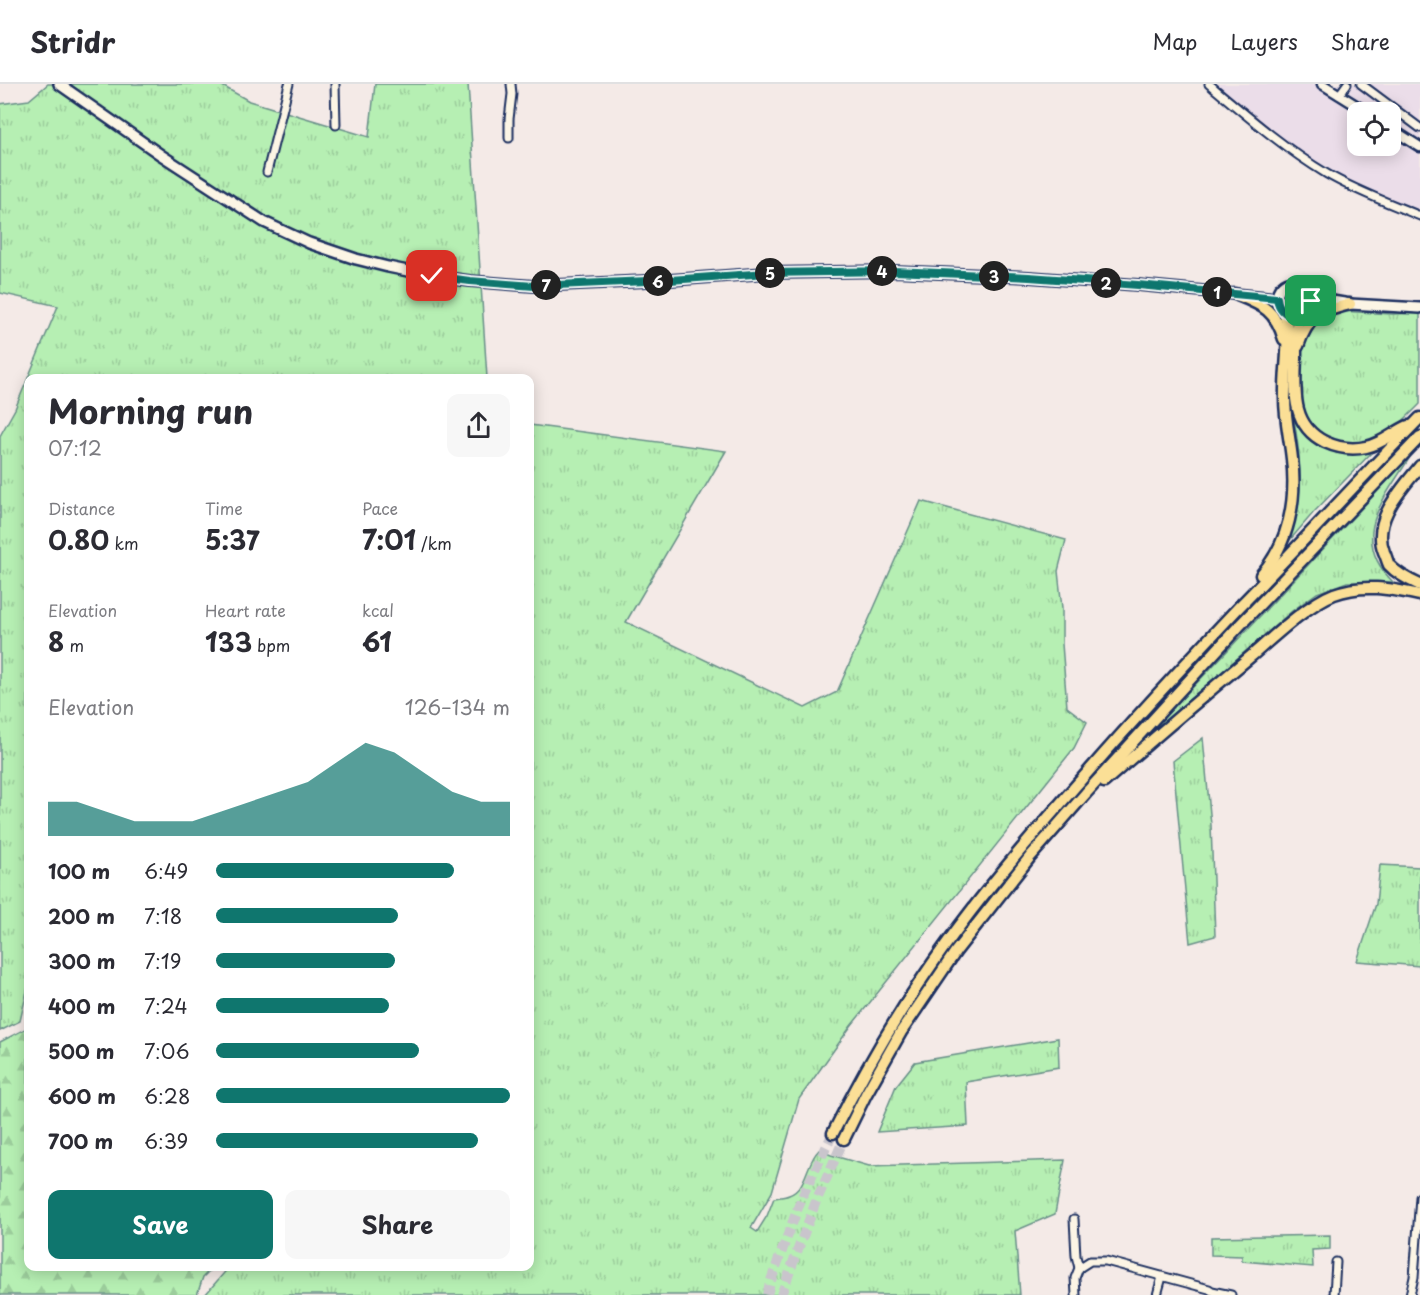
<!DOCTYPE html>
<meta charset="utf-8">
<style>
body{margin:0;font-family:"Playpen Sans",sans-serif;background:#f7f7f7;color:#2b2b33;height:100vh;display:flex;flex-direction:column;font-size:22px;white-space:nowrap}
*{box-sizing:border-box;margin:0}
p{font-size:20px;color:#7c7c81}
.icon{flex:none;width:33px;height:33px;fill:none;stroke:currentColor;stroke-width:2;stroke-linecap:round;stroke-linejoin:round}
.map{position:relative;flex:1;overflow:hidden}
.details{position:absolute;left:24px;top:290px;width:510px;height:897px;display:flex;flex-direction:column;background:#fff;border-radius:12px;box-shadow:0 3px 15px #0003}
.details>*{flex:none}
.tools{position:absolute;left:1347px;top:18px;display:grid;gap:12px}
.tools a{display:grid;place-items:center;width:54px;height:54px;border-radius:12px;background:#fff;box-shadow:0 3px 15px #0003;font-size:30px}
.pin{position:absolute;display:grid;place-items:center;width:51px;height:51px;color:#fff;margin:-26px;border-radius:12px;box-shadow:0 3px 9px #0006}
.km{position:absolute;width:30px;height:30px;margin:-15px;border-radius:50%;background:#222;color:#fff;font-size:16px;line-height:30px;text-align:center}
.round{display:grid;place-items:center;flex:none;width:63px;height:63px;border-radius:12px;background:#f7f7f7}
.summary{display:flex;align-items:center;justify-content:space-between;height:102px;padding:0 24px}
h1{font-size:33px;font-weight:700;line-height:45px}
.figures{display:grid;grid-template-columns:repeat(3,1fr);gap:9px;height:102px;padding:6px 24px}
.figures div{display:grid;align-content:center}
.figures b{font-size:26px;font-weight:700}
.figures small{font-size:16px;font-weight:400}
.figures p{font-size:16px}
.chart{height:168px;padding:12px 24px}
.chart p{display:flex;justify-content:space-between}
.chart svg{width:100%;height:108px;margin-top:6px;fill:#0f766e;opacity:.7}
.action{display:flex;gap:12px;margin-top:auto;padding:12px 24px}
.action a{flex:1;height:69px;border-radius:12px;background:#0f766e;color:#fff;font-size:24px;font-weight:700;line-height:69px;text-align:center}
.action a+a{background:#f7f7f7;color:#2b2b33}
ul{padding:0 24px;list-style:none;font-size:20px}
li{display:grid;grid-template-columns:96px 72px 1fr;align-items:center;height:45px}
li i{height:15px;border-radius:8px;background:#0f766e}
header{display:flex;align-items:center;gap:36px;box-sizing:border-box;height:84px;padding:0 30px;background:#fff;border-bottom:2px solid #e1e1e2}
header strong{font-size:28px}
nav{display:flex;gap:33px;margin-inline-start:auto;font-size:21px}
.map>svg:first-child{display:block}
.built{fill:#ebdde9;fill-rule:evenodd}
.grass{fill:url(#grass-tufts);stroke:#688f88;stroke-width:1.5}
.forest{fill:url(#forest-firs);stroke:#688f88;stroke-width:1.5}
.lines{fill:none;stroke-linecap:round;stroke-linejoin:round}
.trunk-tunnel{stroke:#c9c5cc;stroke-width:10;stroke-dasharray:10 5;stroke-linecap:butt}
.minor-casing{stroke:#1b2f5e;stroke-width:11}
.tertiary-casing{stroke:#1b2f5e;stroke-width:13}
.secondary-casing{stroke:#1b2f5e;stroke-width:14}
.trunk-casing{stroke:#1b2f5e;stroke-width:15}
.minor{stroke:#fcf5e5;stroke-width:7}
.tertiary{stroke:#fcf5e5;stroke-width:8}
.secondary{stroke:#fcf5e5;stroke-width:9}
.trunk{stroke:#fbdf96;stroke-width:10}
.route-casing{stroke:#fff;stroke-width:12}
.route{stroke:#0f766e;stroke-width:8}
</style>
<header>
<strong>Stridr</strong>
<nav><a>Map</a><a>Layers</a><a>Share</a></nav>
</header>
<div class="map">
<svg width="1420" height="1211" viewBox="0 0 1420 1211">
<defs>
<pattern id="grass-tufts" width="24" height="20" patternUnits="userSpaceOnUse" patternTransform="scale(1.5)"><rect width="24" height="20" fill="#b6efb3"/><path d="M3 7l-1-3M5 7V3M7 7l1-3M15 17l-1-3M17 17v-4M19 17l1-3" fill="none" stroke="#9ccd9c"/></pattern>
<pattern id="forest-firs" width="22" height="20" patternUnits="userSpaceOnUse" patternTransform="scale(1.5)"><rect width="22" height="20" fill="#b6efb3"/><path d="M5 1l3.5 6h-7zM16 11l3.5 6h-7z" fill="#9ccd9c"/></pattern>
</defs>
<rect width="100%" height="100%" fill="#f4eae7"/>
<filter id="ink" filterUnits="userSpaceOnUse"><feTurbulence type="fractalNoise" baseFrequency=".0167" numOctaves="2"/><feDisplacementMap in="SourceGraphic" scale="12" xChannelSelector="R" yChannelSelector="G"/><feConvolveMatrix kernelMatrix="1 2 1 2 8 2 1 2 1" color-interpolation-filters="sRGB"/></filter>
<g filter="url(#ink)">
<path class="built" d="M1214,0H1420V130L1362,106L1282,57ZM1358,28H1390V62H1358Z"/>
<g class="grass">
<path d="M48,0H219L249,17L369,53L375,0H468L487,294H28V903L20,937L0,947V352L15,325L58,222L0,209V20L29,16Z"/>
<path d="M1339,227L1392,230L1420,229V320C1409,331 1399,342 1385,351C1361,365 1327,362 1310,339C1308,337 1305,335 1304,332C1299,321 1301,307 1301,295C1301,283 1300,261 1305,249C1312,235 1325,231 1339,227Z"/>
<path d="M1291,319L1297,336L1312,354L1375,365L1314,428L1283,464C1288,451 1294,437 1297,424C1304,392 1297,351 1291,319Z"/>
<path d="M530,341L726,367L626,538L805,624L837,608L921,417L1066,456L1058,487L1062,524V560L1067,623L1087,638L1074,664L851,942L799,1015L772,1108L751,1144L757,1148L767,1132L774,1114C779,1113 785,1113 789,1111C807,1105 806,1078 819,1066L831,1071L869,1082L1065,1076L1055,1130L1015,1147L1020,1211H205L230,1182H530Z"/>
<path d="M1410,373C1384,415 1348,453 1393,498H1347L1317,509L1292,527L1142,657Z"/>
<path d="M1203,654L1211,741L1215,852L1190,859L1173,677Z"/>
<path d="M1380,781L1420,783V882L1357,877L1376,820Z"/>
<path d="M1058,954L1059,983L966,998L968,1042L877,1048L896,1002L915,978Z"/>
<path d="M1330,1151V1165L1312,1166L1313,1183L1242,1177V1172L1211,1171V1153Z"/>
</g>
<path class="forest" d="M28,937V1182H214L203,1193L197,1211H0V958L27,944Z"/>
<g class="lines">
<g class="trunk-tunnel">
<path d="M767,1211L770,1199L802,1113L833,1049"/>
<path d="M781,1211L815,1120L844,1055"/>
</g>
<defs>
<g id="minor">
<path d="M335,0L336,41"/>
<path d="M1209,0C1247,32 1284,64 1327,90C1356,107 1389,119 1420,132"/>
<path d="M1361,0L1420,44"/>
<path d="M1339,11L1347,0"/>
<path d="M509,54V35L512,10L511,0"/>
<path d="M267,88L289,0"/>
<path d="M1074,1135L1076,1172L1079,1184L1075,1194L1076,1211"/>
<path d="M1079,1184L1090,1177H1106L1209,1205L1212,1207L1231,1211"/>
<path d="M1157,1211L1162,1193"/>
<path d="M1334,1211L1336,1178"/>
<path d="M1410,1211L1414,1193L1420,1113"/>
</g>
<g id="tertiary">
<path d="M1322,0L1367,28"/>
<path d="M1390,44L1420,63"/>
</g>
<g id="secondary">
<path d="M59,0L161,71L264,138L309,159L356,175L388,183L432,192L470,197L534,202L670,196L767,189L894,187L1029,193L1138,201L1277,214"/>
<circle cx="1294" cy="214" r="17"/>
<path d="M1310,210L1332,217L1350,220L1420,224"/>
</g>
<g id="trunk">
<path d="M1235,210C1262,221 1275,225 1284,255"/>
<path d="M1299,231C1295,245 1296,258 1296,272C1295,305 1290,341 1325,358C1338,364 1352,366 1366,363C1382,360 1394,348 1408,342"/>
<path d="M1298,262C1309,230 1320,228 1350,220"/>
<path d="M1420,382C1402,405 1371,436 1384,468C1386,472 1387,477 1389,481C1397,490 1409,496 1420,501"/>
<path d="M1261,491C1289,459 1297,416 1292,375C1290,355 1285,335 1285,315C1284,286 1291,257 1285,229"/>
<path d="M1104,698C1152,656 1201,614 1250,573C1272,554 1308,520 1334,510C1363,499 1391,505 1420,511"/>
<path d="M833,1049C860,995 890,942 924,892C973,819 1030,754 1088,688C1137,632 1188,577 1239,523C1300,461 1359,396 1420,334"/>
<path d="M844,1055L866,1010L901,948L956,867L1030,773L1086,709L1239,542L1420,353"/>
</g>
</defs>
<use href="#minor" class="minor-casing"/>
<use href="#tertiary" class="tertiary-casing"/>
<use href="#secondary" class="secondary-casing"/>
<use href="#trunk" class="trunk-casing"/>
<use href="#minor" class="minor"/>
<use href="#tertiary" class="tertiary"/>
<use href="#secondary" class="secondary"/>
<use href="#trunk" class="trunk"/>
</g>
</g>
<g class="lines" filter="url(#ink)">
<defs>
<path id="route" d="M432,192L470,197L534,202L670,196L767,189L894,187L1029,193L1138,201L1277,214C1280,236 1304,237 1311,217"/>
</defs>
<use href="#route" class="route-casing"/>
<use href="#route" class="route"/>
</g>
</svg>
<div class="tools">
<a><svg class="icon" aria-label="locate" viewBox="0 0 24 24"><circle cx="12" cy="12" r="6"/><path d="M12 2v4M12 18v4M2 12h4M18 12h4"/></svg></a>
</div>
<div class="pin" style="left:1311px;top:217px;background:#1e9e55"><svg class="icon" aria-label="arrive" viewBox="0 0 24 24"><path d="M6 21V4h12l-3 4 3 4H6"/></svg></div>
<div class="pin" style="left:432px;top:192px;background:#d93025"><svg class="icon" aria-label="check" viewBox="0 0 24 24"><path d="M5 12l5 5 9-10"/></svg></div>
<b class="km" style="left:1217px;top:208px">1</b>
<b class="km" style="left:1106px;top:199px">2</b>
<b class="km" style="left:994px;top:192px">3</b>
<b class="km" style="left:882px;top:187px">4</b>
<b class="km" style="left:770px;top:189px">5</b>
<b class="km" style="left:658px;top:197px">6</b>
<b class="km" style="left:546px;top:201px">7</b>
<section class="details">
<div class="summary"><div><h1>Morning run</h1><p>07:12</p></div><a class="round"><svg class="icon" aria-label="share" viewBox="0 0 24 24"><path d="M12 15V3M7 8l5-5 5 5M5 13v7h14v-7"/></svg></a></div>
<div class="figures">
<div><p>Distance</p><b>0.80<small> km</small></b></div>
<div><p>Time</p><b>5:37</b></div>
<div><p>Pace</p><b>7:01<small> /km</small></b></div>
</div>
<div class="figures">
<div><p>Elevation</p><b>8<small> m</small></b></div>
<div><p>Heart rate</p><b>133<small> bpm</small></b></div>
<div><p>kcal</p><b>61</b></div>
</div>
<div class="chart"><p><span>Elevation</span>126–134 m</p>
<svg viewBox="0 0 160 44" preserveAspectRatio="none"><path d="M0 44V30L10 30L20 34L30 38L40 38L50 38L60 34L70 30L80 26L90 22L100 14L110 6L120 10L130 18L140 26L150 30L160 30V44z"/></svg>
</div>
<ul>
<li><b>100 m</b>6:49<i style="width:81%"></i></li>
<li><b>200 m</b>7:18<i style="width:62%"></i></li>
<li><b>300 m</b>7:19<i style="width:61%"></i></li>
<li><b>400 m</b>7:24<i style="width:59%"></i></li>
<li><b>500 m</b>7:06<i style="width:69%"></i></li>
<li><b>600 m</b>6:28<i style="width:100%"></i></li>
<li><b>700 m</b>6:39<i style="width:89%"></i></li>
</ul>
<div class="action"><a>Save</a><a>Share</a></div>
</section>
</div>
